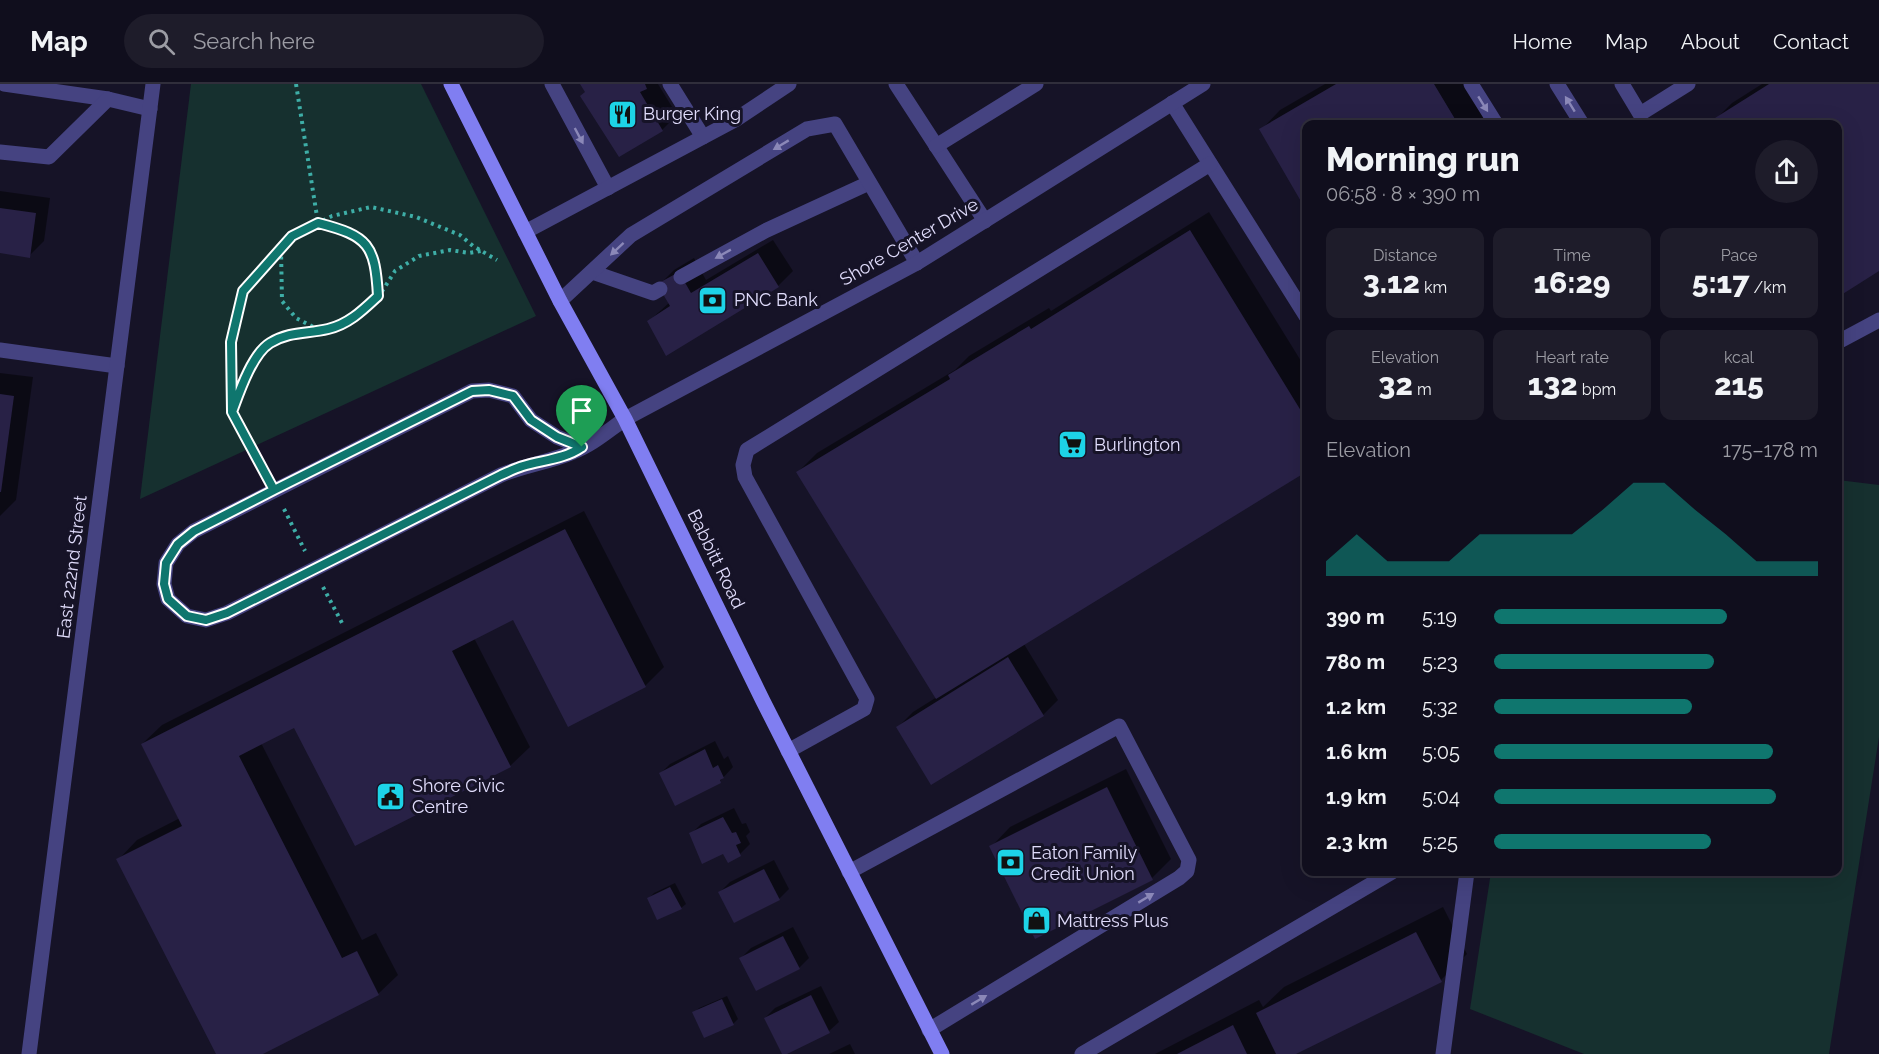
<!DOCTYPE html>
<meta charset="utf-8">
<style>
body{margin:0;font-family:Raleway,sans-serif;background:#1e1c2a;color:#f1f3f6;height:100vh;display:flex;flex-direction:column;font-size:22px;white-space:nowrap}
*{box-sizing:border-box;margin:0}
p{font-size:20px;color:#9c9ca4}
.icon{flex:none;width:33px;height:33px;fill:none;stroke:currentColor;stroke-width:2;stroke-linecap:round;stroke-linejoin:round}
.map{position:relative;flex:1;overflow:hidden}
.side{position:absolute;left:1302px;top:36px;width:540px;height:756px;display:flex;flex-direction:column;background:#100e1d;border-radius:12px;box-shadow:0 6px 24px #0002,0 0 0 2px #302e3b}
.side>*{flex:none}
.pin{position:absolute;display:grid;place-items:center;width:51px;height:51px;color:#fff;margin:-62px -26px;border-radius:50% 50% 50% 0;rotate:-45deg;box-shadow:0 0 6px #0007}
.pin .icon{rotate:45deg}
.round{display:grid;place-items:center;flex:none;width:63px;height:63px;border-radius:32px;background:#1e1c2a}
.headline{display:flex;align-items:center;justify-content:space-between;height:102px;padding:0 24px}
h1{font-size:33px;font-weight:800;line-height:45px}
.figures{display:grid;grid-template-columns:repeat(3,1fr);gap:9px;height:102px;padding:6px 24px}
.figures div{display:grid;align-content:center;border-radius:12px;background:#1e1c2a;text-align:center}
.figures b{font-size:30px;font-weight:800}
.figures small{font-size:16px;font-weight:400}
.figures p{font-size:16px}
.chart{height:168px;padding:12px 24px}
.chart p{display:flex;justify-content:space-between}
.chart svg{width:100%;height:108px;margin-top:6px;fill:#0f766e;opacity:.7}
ul{padding:0 24px;list-style:none;font-size:20px}
li{display:grid;grid-template-columns:96px 72px 1fr;align-items:center;height:45px}
li i{height:15px;border-radius:8px;background:#0f766e}
header{display:flex;align-items:center;gap:36px;box-sizing:border-box;height:84px;padding:0 30px;background:#100e1d;border-bottom:2px solid #302e3b}
header strong{font-size:28px}
nav{display:flex;gap:33px;margin-inline-start:auto;font-size:21px}
.search{width:420px;height:54px;background:#1e1c2a;display:flex;align-items:center;gap:15px;box-sizing:border-box;padding:0 21px;border-radius:33px;color:#9c9ca4;font-size:22px}
.map>svg:first-child{display:block}
.green{fill:#16302f}
.shadow{fill:#0007}
.building{fill:#282146}
.lines{fill:none;stroke-linecap:round;stroke-linejoin:round}
.path{stroke:#3eaea7;stroke-width:4;stroke-dasharray:3 4.5;stroke-linecap:butt}
.service{stroke:#454381;stroke-width:15}
.tertiary{stroke:#454381;stroke-width:15}
.secondary{stroke:#807ef1;stroke-width:15}
.oneway{fill:#8b88b8}
.route-casing{stroke:#fff;stroke-width:12}
.route{stroke:#0f766e;stroke-width:8}
.labels{text-anchor:middle;stroke-width:6;stroke-linejoin:round;paint-order:stroke}
.poi-label{font-size:18px;fill:#e0dcfb;stroke:#161327;text-anchor:start}
.street-label{font-size:18px;fill:#e0dcfb;stroke:#161327}
</style>
<header>
<strong>Map</strong>
<div class="search"><svg class="icon" aria-label="search" viewBox="0 0 24 24"><circle cx="10" cy="10" r="6"/><path d="M15 15l6 6"/></svg>Search here</div>
<nav><a>Home</a><a>Map</a><a>About</a><a>Contact</a></nav>
</header>
<div class="map">
<svg width="1879" height="970" viewBox="0 0 1879 970">
<rect width="100%" height="100%" fill="#161327"/>
<g class="green">
<path d="M191,0H421L536,232L140,415Z"/>
<path d="M1838,396L1879,401V653L1829,970H1584L1470,925L1491,788H1838Z"/>
</g>
<g class="shadow">
<path d="M581,0H658L677,31L662,46L586,8Z"/>
<path d="M1325,0H1464L1488,40H1306V123L1261,46L1280,26Z"/>
<path d="M1762,0H1879V186L1838,212V40H1721L1717,34L1732,19Z"/>
<path d="M0,107L50,114L44,157L29,172L0,168Z"/>
<path d="M1209,128L1306,285V386L1024,560L1058,616L1043,631L931,699L898,643L913,628L937,613L798,388L817,369L955,286L969,272L1049,224L1051,227Z"/>
<path d="M773,156L793,187L778,202L649,237L670,218L659,201L674,186L694,174L706,196Z"/>
<path d="M0,289L33,293L16,416L0,432Z"/>
<path d="M584,427L664,583L645,602L514,534L474,554L530,663L510,682L295,642L261,659L362,856L376,849L398,891L378,910L260,970H217L118,776L137,756L180,734L142,660L162,641Z"/>
<path d="M715,657L724,675L728,672L733,683L720,697L660,690L670,680Z"/>
<path d="M1126,685L1171,775L1152,794L991,763L1010,743Z"/>
<path d="M734,724L742,740L746,739L750,748L746,752L750,760L740,770L729,777L724,768L691,750L701,740Z"/>
<path d="M774,776L789,805L779,815L720,808L730,798Z"/>
<path d="M675,799L686,820L681,824L649,814L654,809Z"/>
<path d="M1443,823L1467,870L1441,896L1293,970H1155L1259,916L1263,923L1284,903Z"/>
<path d="M793,843L809,874L799,884L741,874L751,864Z"/>
<path d="M821,902L839,938L829,947L783,970L765,934L775,924Z"/>
<path d="M727,912L738,935L733,940L694,929L699,924Z"/>
<path d="M850,960L855,970H829Z"/>
</g>
<g class="building">
<path d="M580,0H645L647,5L640,8L663,47L619,73L580,12L585,8Z"/>
<path d="M1336,0H1434L1458,40H1306V126L1259,45Z"/>
<path d="M1769,0H1879V187L1838,213V40H1719L1715,34Z"/>
<path d="M0,124L36,129L30,174L0,169Z"/>
<path d="M1190,146L1306,335V388L936,615L796,388L950,295L948,291L1029,242L1031,245Z"/>
<path d="M758,169L779,203L666,272L647,237L670,222L657,200L679,188L691,209Z"/>
<path d="M0,310L14,312L1,408H0Z"/>
<path d="M565,445L646,603L568,643L513,536L452,567L511,683L355,762L294,644L239,672L342,874L357,867L379,911L263,970H216L116,775L182,742L141,660Z"/>
<path d="M1008,573L1044,632L931,701L896,643Z"/>
<path d="M705,665L713,684L718,681L724,694L720,696L721,699L675,722L659,689Z"/>
<path d="M1107,703L1153,796L1035,855L989,762Z"/>
<path d="M723,733L732,749L736,748L741,759L736,761L741,772L728,779L723,770L702,780L689,749Z"/>
<path d="M764,785L780,816L734,839L718,808Z"/>
<path d="M670,803L682,825L657,836L647,814Z"/>
<path d="M1416,848L1442,898L1296,970H1276L1256,929Z"/>
<path d="M783,852L800,885L756,907L739,874Z"/>
<path d="M811,911L830,949L787,970H782L764,934Z"/>
<path d="M722,915L734,941L704,954L692,928Z"/>
<path d="M1233,941L1247,970H1177Z"/>
</g>
<g class="lines">
<g class="path">
<path d="M296,0L318,139C368,152 375,160 378,212"/>
<path d="M281,165L282,217L296,234L319,246"/>
<path d="M234,324L246,290L268,260L299,248L329,245L357,233L381,209L395,187L419,172L450,166L469,169L481,167"/>
<path d="M265,389L232,328L231,258L243,207L292,152L332,132L371,123L416,133L460,151L473,162L497,176"/>
<path d="M284,425L305,467"/>
<path d="M323,503L342,539"/>
</g>
<g class="service">
<path d="M4,0L108,15"/>
<path d="M552,0L608,104"/>
<path d="M670,0L703,53"/>
<path d="M896,0L985,137"/>
<path d="M1471,0L1496,40"/>
<path d="M1557,0L1582,40"/>
<path d="M1622,0L1640,30L1688,0"/>
<path d="M1172,19L1306,232"/>
<path d="M936,62L1036,0"/>
<path d="M0,68L49,73L108,15L150,25"/>
<path d="M525,148L735,36L789,0"/>
<path d="M592,188L653,209L660,205"/>
<path d="M681,193L765,147L869,99"/>
<path d="M560,217L631,151L807,45L835,40L917,179"/>
<path d="M1838,258L1879,236"/>
<path d="M0,266L117,282"/>
<path d="M582,363L557,353L531,336L513,312L489,306L472,307L194,447L178,460L166,479L164,500L168,515L187,532L206,536L227,529L501,391C525,381 550,378 573,368C592,361 609,346 625,335"/>
<path d="M788,667L864,625L867,615L745,393L743,381L747,366L1210,80"/>
<path d="M849,788L1119,642L1189,776L1187,787L1179,794L929,946"/>
<path d="M1082,970L1392,788"/>
<path d="M1443,970L1467,788"/>
</g>
<g class="tertiary">
<path d="M625,335L917,179L1203,0"/>
<path d="M29,970L153,0"/>
</g>
<path class="secondary" d="M451,0L560,217L625,335L763,617L942,970"/>
</g>
<defs><path id="oneway-solid" d="M-6-.8H1V-3.2L6.5 0L1 3.2V.8H-6Z" transform="scale(1.5)"/></defs>
<g class="oneway">
<use href="#oneway-solid" transform="translate(1483 20) rotate(58)"/>
<use href="#oneway-solid" transform="translate(1570 20) rotate(-122)"/>
<use href="#oneway-solid" transform="translate(579 52) rotate(62)"/>
<use href="#oneway-solid" transform="translate(781 61) rotate(149)"/>
<use href="#oneway-solid" transform="translate(617 165) rotate(137)"/>
<use href="#oneway-solid" transform="translate(723 170) rotate(151)"/>
<use href="#oneway-solid" transform="translate(1146 814) rotate(-31)"/>
<use href="#oneway-solid" transform="translate(979 916) rotate(-31)"/>
</g>
<g class="lines">
<defs>
<path id="route" d="M582,363L557,353L531,336L513,312L489,306L472,307L274,406L232,328C239,309 252,270 270,259C290,247 307,250 328,245C349,240 363,226 378,212C375,161 369,152 318,139L292,152L243,207L231,258L232,328L274,406L194,447L178,460L166,479L164,500L168,515L187,532L206,536L227,529L501,391C508,388 516,384 523,382C543,376 565,375 582,363"/>
</defs>
<use href="#route" class="route-casing"/>
<use href="#route" class="route"/>
</g>
<defs>
<symbol id="restaurant-square" viewBox="-11 -11 22 22"><rect x="-9" y="-9" width="18" height="18" rx="4" fill="#1dd3e7" stroke="#161327"/><path d="M-5-6h1v4h1v-4h1v4h1v-4h1v5L-1.5 .5V6h-2V.5L-5-1ZM5-6V6H3V1.5H1.5Q1.5-4 5-6Z" fill="#111"/></symbol>
<symbol id="bank-square" viewBox="-11 -11 22 22"><rect x="-9" y="-9" width="18" height="18" rx="4" fill="#1dd3e7" stroke="#161327"/><path d="M-6-4H6V4H-6ZM0-2.3a2.3 2.3 0 1 0 0 4.6a2.3 2.3 0 1 0 0-4.6Z" fill="#111"/></symbol>
<symbol id="supermarket-square" viewBox="-11 -11 22 22"><rect x="-9" y="-9" width="18" height="18" rx="4" fill="#1dd3e7" stroke="#161327"/><path d="M-6-5.5h2.5l.6 2H6L4.5 2H-2.5L-4.4-4H-6ZM-1.5 3.2a1.3 1.3 0 1 0 .1 0ZM3 3.2a1.3 1.3 0 1 0 .1 0Z" fill="#111"/></symbol>
<symbol id="civic-square" viewBox="-11 -11 22 22"><rect x="-9" y="-9" width="18" height="18" rx="4" fill="#1dd3e7" stroke="#161327"/><path d="M-.6-6.5H3V-4.5H.6V-3L4-1V1h2V6H-6V1h2V-1L-.6-3ZM-1.2 2.5V6h2.4V2.5Z" fill="#111"/></symbol>
<symbol id="shop-square" viewBox="-11 -11 22 22"><rect x="-9" y="-9" width="18" height="18" rx="4" fill="#1dd3e7" stroke="#161327"/><path d="M-5-2.5h2.3a2.7 3.5 0 0 1 5.4 0H5L5.5 6h-11ZM-1.5-2.5h3a1.5 2.3 0 0 0-3 0Z" fill="#111"/></symbol>
</defs>
<g fill-rule="evenodd">
<use href="#restaurant-square" x="606" y="14" width="33" height="33"/>
<use href="#bank-square" x="696" y="200" width="33" height="33"/>
<use href="#supermarket-square" x="1056" y="344" width="33" height="33"/>
<use href="#civic-square" x="374" y="696" width="33" height="33"/>
<use href="#bank-square" x="994" y="762" width="33" height="33"/>
<use href="#shop-square" x="1020" y="820" width="33" height="33"/>
</g>
<g class="labels">
<g class="poi-label">
<text x="643" y="36">Burger King</text>
<text x="734" y="222">PNC Bank</text>
<text x="1094" y="367">Burlington</text>
<text x="412" y="708">Shore Civic<tspan x="412" dy="21">Centre</tspan></text>
<text x="1031" y="775">Eaton Family<tspan x="1031" dy="21">Credit Union</tspan></text>
<text x="1057" y="843">Mattress Plus</text>
</g>
<g class="street-label">
<text transform="translate(909 158) rotate(-30)" y="6">Shore Center Drive</text>
<text transform="translate(716 475) rotate(64)" y="6">Babbitt Road</text>
<text transform="translate(72 483) rotate(-83)" y="6">East 222nd Street</text>
</g>
</g>
</svg>
<div class="pin" style="left:582px;top:363px;background:#1e9e55"><svg class="icon" aria-label="arrive" viewBox="0 0 24 24"><path d="M6 21V4h12l-3 4 3 4H6"/></svg></div>
<section class="side">
<div class="headline"><div><h1>Morning run</h1><p>06:58 · 8 × 390 m</p></div><a class="round"><svg class="icon" aria-label="share" viewBox="0 0 24 24"><path d="M12 15V3M7 8l5-5 5 5M5 13v7h14v-7"/></svg></a></div>
<div class="figures">
<div><p>Distance</p><b>3.12<small> km</small></b></div>
<div><p>Time</p><b>16:29</b></div>
<div><p>Pace</p><b>5:17<small> /km</small></b></div>
</div>
<div class="figures">
<div><p>Elevation</p><b>32<small> m</small></b></div>
<div><p>Heart rate</p><b>132<small> bpm</small></b></div>
<div><p>kcal</p><b>215</b></div>
</div>
<div class="chart"><p><span>Elevation</span>175–178 m</p>
<svg viewBox="0 0 160 44" preserveAspectRatio="none"><path d="M0 44V38L10 27L20 38L30 38L40 38L50 27L60 27L70 27L80 27L90 17L100 6L110 6L120 17L130 27L140 38L150 38L160 38V44z"/></svg>
</div>
<ul>
<li><b>390 m</b>5:19<i style="width:72%"></i></li>
<li><b>780 m</b>5:23<i style="width:68%"></i></li>
<li><b>1.2 km</b>5:32<i style="width:61%"></i></li>
<li><b>1.6 km</b>5:05<i style="width:86%"></i></li>
<li><b>1.9 km</b>5:04<i style="width:87%"></i></li>
<li><b>2.3 km</b>5:25<i style="width:67%"></i></li>
</ul>
</section>
</div>
